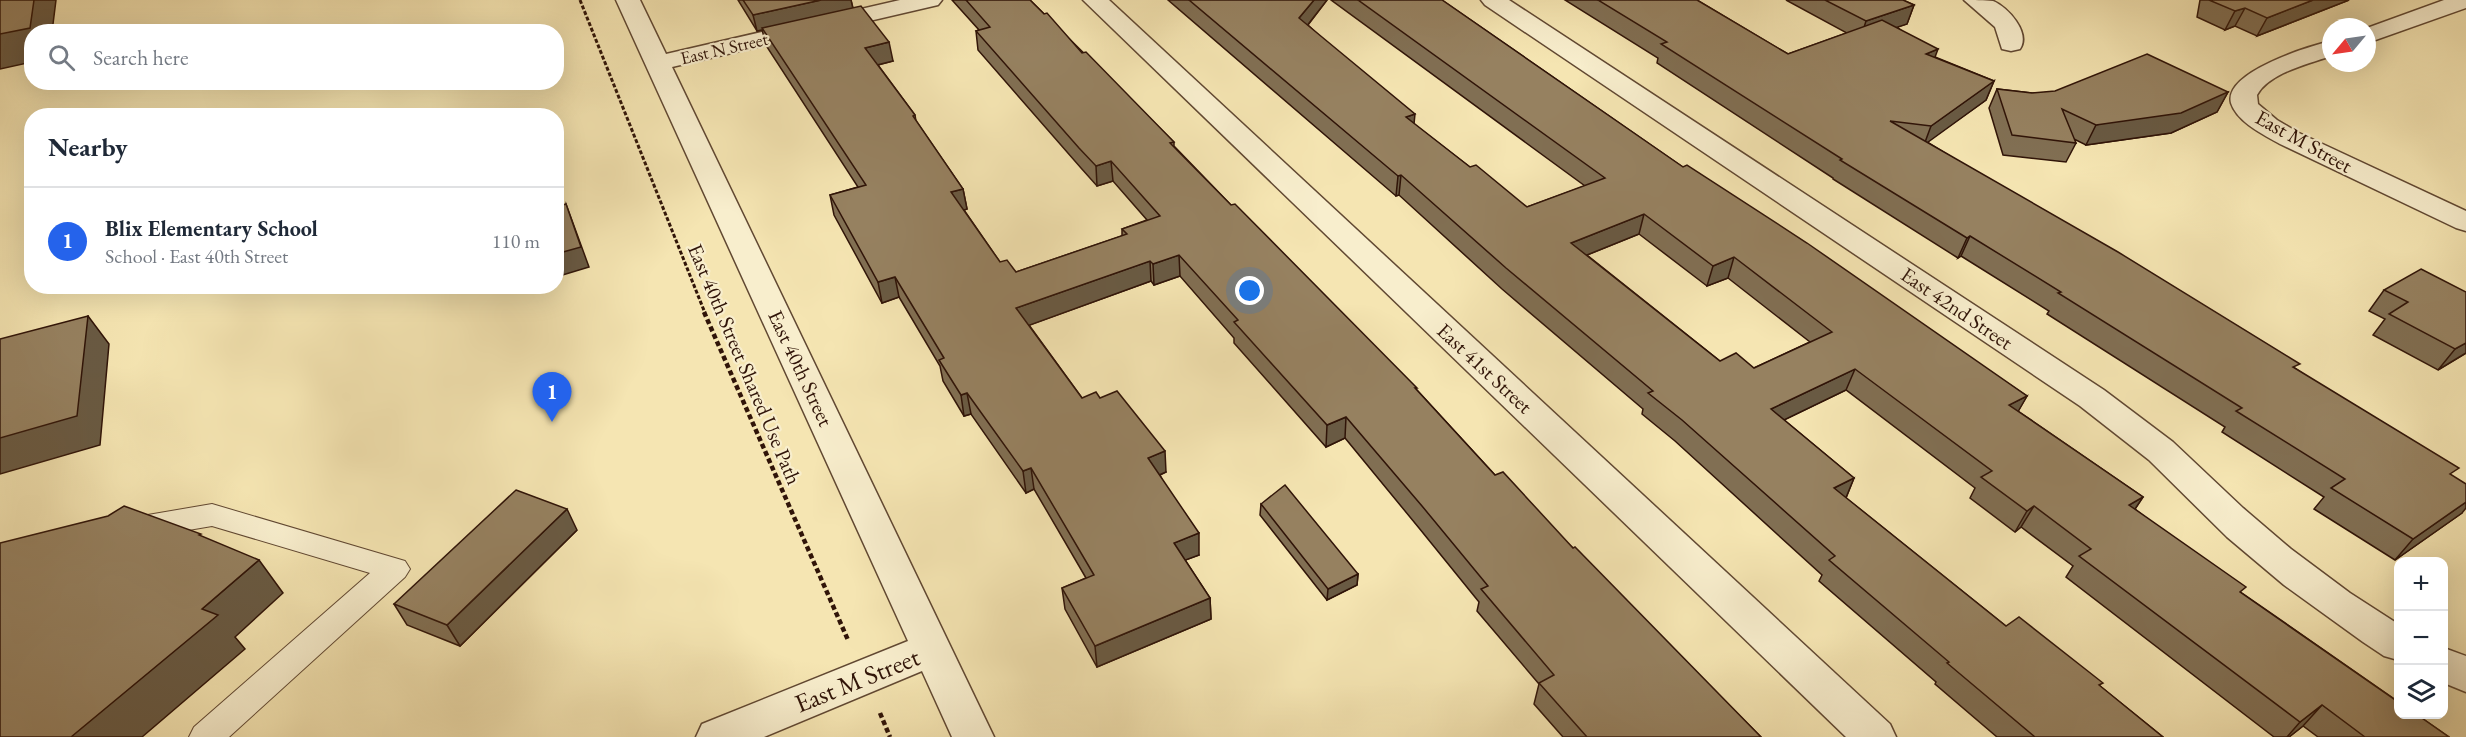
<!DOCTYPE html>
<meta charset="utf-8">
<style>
:root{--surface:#fff;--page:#f6f6f7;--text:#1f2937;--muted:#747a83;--line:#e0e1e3;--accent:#2563eb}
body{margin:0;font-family:"EB Garamond",serif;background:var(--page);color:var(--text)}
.controls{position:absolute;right:18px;bottom:18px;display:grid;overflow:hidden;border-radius:12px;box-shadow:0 6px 24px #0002}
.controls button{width:54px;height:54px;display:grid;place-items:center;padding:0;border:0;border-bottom:2px solid var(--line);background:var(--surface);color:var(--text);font:30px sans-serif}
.compass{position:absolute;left:2322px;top:18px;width:54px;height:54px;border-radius:50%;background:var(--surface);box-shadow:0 6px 24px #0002;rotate:241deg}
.you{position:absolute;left:1250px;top:291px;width:21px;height:21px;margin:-15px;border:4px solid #fff;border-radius:50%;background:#1a73e8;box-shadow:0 0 0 9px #1a73e833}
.badge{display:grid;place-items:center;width:39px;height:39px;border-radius:50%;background:var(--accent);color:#fff;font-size:20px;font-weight:700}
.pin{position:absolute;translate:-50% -50px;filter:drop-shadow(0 2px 3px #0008)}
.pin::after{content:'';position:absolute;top:32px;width:21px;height:18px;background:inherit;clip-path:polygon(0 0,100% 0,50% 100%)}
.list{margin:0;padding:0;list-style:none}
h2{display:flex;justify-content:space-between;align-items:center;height:78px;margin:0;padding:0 24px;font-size:26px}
h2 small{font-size:20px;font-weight:400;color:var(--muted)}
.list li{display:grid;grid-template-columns:39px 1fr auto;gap:18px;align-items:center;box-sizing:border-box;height:108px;padding:0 24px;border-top:2px solid var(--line)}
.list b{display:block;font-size:22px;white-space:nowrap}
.list p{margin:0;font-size:20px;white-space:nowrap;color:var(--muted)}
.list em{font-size:20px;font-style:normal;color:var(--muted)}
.icon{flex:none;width:33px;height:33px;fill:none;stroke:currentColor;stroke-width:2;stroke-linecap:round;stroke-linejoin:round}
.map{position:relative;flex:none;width:2466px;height:737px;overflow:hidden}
.search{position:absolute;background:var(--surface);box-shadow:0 6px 24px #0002;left:24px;top:24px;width:540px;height:66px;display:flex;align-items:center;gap:15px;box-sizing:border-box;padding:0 21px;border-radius:24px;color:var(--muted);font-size:22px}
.panel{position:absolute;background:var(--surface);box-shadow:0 6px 24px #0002;left:24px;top:108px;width:540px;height:186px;border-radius:24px}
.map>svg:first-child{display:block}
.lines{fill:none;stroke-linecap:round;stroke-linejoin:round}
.lane-casing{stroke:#614832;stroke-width:2}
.street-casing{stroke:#614832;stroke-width:3}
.path-far1{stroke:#301408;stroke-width:3;stroke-dasharray:4 2;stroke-linecap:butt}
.path{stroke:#301408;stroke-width:4.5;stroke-dasharray:5 3;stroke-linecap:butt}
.lane{fill:#f8eecd;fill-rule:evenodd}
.street{fill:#f8eecd;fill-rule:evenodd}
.wall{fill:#816f53;stroke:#301408;stroke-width:1.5;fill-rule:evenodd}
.shaded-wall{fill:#695a43;stroke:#301408;stroke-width:1.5}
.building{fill:#968160;stroke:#301408;stroke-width:1.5;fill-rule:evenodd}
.labels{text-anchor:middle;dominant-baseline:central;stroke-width:4.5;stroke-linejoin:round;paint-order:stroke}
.far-street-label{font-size:18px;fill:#301408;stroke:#f8eecd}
.street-label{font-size:21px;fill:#301408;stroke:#f8eecd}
.near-street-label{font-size:26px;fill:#301408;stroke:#f8eecd}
</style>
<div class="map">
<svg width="2466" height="737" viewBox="0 0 2466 737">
<rect width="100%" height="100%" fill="#f5e5b2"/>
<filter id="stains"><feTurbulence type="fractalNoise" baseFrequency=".00333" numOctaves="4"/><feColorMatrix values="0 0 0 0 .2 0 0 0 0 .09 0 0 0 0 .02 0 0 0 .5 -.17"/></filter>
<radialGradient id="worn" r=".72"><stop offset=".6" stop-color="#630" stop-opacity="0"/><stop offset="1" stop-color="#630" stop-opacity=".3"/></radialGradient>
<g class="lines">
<g class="lane-casing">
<path id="lane" d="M212 504 405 561 410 569 405 577 229 737H189L194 727 370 573 212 526 136 539 126 536 122 528 126 520 136 517Z"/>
</g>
<g class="street-casing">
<g id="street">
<path d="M616 0H640L666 54 900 0H942L938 5 672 67 994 737H952L922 671 764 737H696L702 724 908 641Z"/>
<path d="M1083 0H1109L1890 724 1896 737H1846Z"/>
<path d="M1481 0H1509L2104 390 2173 442 2243 508 2291 549 2350 593 2398 624V660L2384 656 2363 642 2284 585 2227 537 2149 460 2080 406 1485 5Z"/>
<path d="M1964 0C1973 0 1985 0 1993 1 2008 7 2031 33 2020 49L2011 51 2002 49 1995 27Z"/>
<path d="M2444 0H2466V8L2367 43V28Z"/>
<path d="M2331 41V56C2308 64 2269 73 2257 95L2258 104 2277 120 2299 133 2466 211V231L2456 228 2280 144C2264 135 2237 122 2231 103 2223 72 2310 46 2331 41Z"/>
<path d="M2444 648 2466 656V692L2444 683Z"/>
</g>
</g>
<path class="path-far1" d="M580 0 705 313"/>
<g class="path">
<path d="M704 312 848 640"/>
<path d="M880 713 890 737"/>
</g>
<use href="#lane" class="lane"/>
<use href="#street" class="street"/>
</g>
<g class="wall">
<path d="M738 0H851L853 8 893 61 878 65 915 115 916 121 963 189 967 209 964 210 1000 262 1016 272 1122 236V229L1147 220 1113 181 1097 186 1081 168 978 50 976 31 979 30 952 0H1030L1174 142V146L1231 205 1417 390 1495 475 1573 548 1761 737H1563L1534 704 1539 684 1477 611 1479 602 1419 528 1345 438 1326 447 1234 343V338L1180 276 1154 285 1151 281 1029 325 1082 398H1100L1166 472 1160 475 1199 555 1185 560 1210 598 1211 619 1097 667 1065 609 1062 588 1086 578 1034 489 1026 493 971 414 964 416 943 381 940 366 899 297 882 303 834 215 830 195 858 187 767 47 762 30 757 31Z"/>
<path d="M1168 0H1327L1308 25 1414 124 1470 167 1527 207 1585 186 1331 0H1442L1683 167 2027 396 2018 411 2143 497 2135 509 2242 593 2449 737H2318L2303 726 2289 737H2274L2066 577 2073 566 2021 527 2015 532 1970 498 1975 488 1846 390 1784 420 1854 478 1846 498 2006 626 2100 686 2163 737H1997L1935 684 1936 682 1819 581 1822 575 1675 441 1642 414 1643 409 1502 289 1399 195 1396 196ZM1639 234 1707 286 1728 278 1810 342 1754 368 1720 361 1587 255Z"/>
<path d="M1565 0H1697L1788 54 1847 33 1786 0H1903L1914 5 1907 24 1897 27 1935 57 1994 81 1986 100 1927 142 2296 369 2452 476 2462 513 2395 560 2314 509 2324 497 2222 432 2225 427 2047 314 2049 311 1961 256 1958 258 1833 179V178L1657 63 1658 58Z"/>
<path d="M2200 0H2349L2257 36 2235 26 2225 30 2197 17Z"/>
<path d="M1997 89 2032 93 2228 92 2217 112 2171 133 2086 145 2074 139 2076 143 2066 162 2003 155 1989 108Z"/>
<path d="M2384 290 2466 292V353L2438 370 2373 335 2385 319 2369 311Z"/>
<path d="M1261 504 1358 574 1357 585 1327 600 1260 515Z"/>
<path d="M577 530 460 646 407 625 394 604Z"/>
</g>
<g class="shaded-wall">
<path d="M34 0H56L52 32H32V62L0 69V34Z"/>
<path d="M821 0H851L853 9 757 31 753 15Z"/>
<path d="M1314 0H1327L1299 36V18Z"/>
<path d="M2313 0H2349L2257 36 2267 18Z"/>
<path d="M1914 5 1907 24 1860 40 1866 21Z"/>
<path d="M2245 8 2235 26 2225 30 2235 11Z"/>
<path d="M889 42 893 61 869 67 865 48Z"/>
<path d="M1938 49 1931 68 1926 54Z"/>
<path d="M1994 81 1986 100 1924 145 1931 126Z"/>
<path d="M2228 92 2217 112 2171 133 2086 145 2096 125Z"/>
<path d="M1415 114 1413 134 1406 117Z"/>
<path d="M1111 161 1113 181 1097 186 1096 166Z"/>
<path d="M1401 175 1399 195 1396 196 1398 176Z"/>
<path d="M963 189 967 209 955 213 951 192Z"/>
<path d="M566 204 589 267 556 277V254Z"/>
<path d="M1644 214 1639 234 1567 263 1571 243Z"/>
<path d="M1970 236 1961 256 1958 258 1967 238Z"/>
<path d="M1179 255 1180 276 1154 285 1153 264Z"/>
<path d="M1734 257 1728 278 1707 286 1713 266Z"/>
<path d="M1150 261 1151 281 1019 329 1016 308Z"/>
<path d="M895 277 899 297 882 303 878 282Z"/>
<path d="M88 316 109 344 100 445 0 474V438Z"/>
<path d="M2466 343V353L2438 370 2455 349Z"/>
<path d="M1855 369 1846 390 1763 430 1771 409Z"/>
<path d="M967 393 971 414 964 416 961 395Z"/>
<path d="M2027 396 2015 417 2009 405Z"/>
<path d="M1346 417 1345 438 1326 447 1327 425Z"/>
<path d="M1165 451 1166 472 1150 479 1148 458Z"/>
<path d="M1031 468 1034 489 1026 493 1023 471Z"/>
<path d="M1854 478 1845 500 1834 488Z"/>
<path d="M2143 497 2129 518V505Z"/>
<path d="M2466 502V508L2462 513 2395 560 2413 539Z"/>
<path d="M2034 506 2021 527 2015 532 2027 511Z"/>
<path d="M567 509 577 530 460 646 447 625Z"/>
<path d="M1199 533V555L1175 564 1174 543Z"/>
<path d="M259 560 283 593 235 637 245 649 142 737H71L202 609Z"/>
<path d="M1358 574 1357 585 1327 600 1328 589Z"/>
<path d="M1210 598 1211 619 1097 667 1095 646Z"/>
<path d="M2322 705 2303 726 2289 737H2287L2300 722Z"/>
</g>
<g class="building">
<path d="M0 0H34L30 28 0 34Z"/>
<path d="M743 0H821L753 15Z"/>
<path d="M966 0H1030L1044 14 1047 13 1082 53 1086 52 1174 142 1170 143 1231 205 1235 204 1417 388H1415L1495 475 1503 472 1573 548 1575 547 1761 737H1587L1539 683 1554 675 1481 589 1488 586 1422 506 1346 417 1327 425 1234 322 1238 320 1179 255 1153 264 1150 261 1016 308 1082 398 1096 392 1100 398 1117 391 1165 451 1148 458 1199 533 1174 543 1210 598 1095 646 1062 588 1094 575 1031 468 1023 471 967 393 961 395 939 360 944 358 895 277 878 282 830 195 866 185 762 28 861 6 889 42 865 48 915 115 913 116 963 189 951 192 1000 262 1007 260 1016 272 1127 234 1122 229 1160 216 1111 161 1096 166 1079 148 976 31 990 27Z"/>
<path d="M1189 0H1314L1299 18 1415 114 1406 117 1470 167 1476 165 1527 207 1605 178 1358 0H1442L1683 167 1687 165 1807 243 2027 396 2009 405 2143 497 2129 505 2246 587 2240 592 2398 702V714H2416L2449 737H2365L2322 705 2300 722 2079 556 2091 549 2034 506 2027 511 1981 477 1992 471 1855 369 1771 409 1854 478 1834 488 2006 626 2019 617 2103 683 2099 685 2163 737H2035L1947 663 1949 662 1829 560 1835 556 1682 420 1648 393 1653 391 1506 268 1401 175 1398 176ZM1644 214 1713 266 1734 257 1832 332 1754 368 1736 353 1720 361 1571 243Z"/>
<path d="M1598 0H1697L1788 54 1882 20 1938 49 1926 54 1994 81 1931 126 1890 121 2118 252 2300 364 2293 367 2459 468 2450 474 2466 484V502L2413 539 2331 488 2345 479 2236 411 2242 408 2058 293 2061 292 1970 236 1967 238 1840 160 1842 159 1661 44 1667 42Z"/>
<path d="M1825 0H1903L1914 5 1866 21Z"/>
<path d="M2209 0H2313L2267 18 2245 8 2235 11Z"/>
<path d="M2147 54 2228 92 2181 113 2096 125 2062 109 2076 143 2012 135 1997 89 2032 93 2055 91Z"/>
<path d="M566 204 581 247 556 254V207Z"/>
<path d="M2421 269 2466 292V343L2455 349 2389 314 2408 302 2384 290Z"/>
<path d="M88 316 77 416 0 438V339Z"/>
<path d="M1285 485 1358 574 1328 589 1261 504Z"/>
<path d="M516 490 567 509 447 625 394 604Z"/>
<path d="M124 506 201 534 199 535 259 560 202 609 218 615 71 737H0V543L108 516Z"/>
</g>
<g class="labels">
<g class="far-street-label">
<text transform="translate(724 48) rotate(-13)">East N Street</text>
</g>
<g class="street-label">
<text transform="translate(2304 141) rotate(29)">East M Street</text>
<text transform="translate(1957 308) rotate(34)">East 42nd Street</text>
<text transform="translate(745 364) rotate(67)">East 40th Street Shared Use Path</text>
<text transform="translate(801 368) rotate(65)">East 40th Street</text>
<text transform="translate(1485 368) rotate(43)">East 41st Street</text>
</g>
<g class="near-street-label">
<text transform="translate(857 680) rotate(-22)">East M Street</text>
</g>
</g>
<rect width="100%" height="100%" filter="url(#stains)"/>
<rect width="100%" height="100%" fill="url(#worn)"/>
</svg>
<div class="controls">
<button>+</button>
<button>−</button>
<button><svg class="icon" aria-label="layers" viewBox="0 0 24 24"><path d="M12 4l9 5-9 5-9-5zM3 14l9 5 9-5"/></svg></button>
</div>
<svg class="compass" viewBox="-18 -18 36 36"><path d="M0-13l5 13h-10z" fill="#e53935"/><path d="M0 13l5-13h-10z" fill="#747a83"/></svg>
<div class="you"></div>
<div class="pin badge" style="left:552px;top:422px">1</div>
<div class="search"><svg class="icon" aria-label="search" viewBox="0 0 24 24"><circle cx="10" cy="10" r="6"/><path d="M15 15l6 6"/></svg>Search here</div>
<section class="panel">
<h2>Nearby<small></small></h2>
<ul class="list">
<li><span class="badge">1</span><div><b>Blix Elementary School</b><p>School · East 40th Street</p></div><em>110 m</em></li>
</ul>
</section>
</div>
